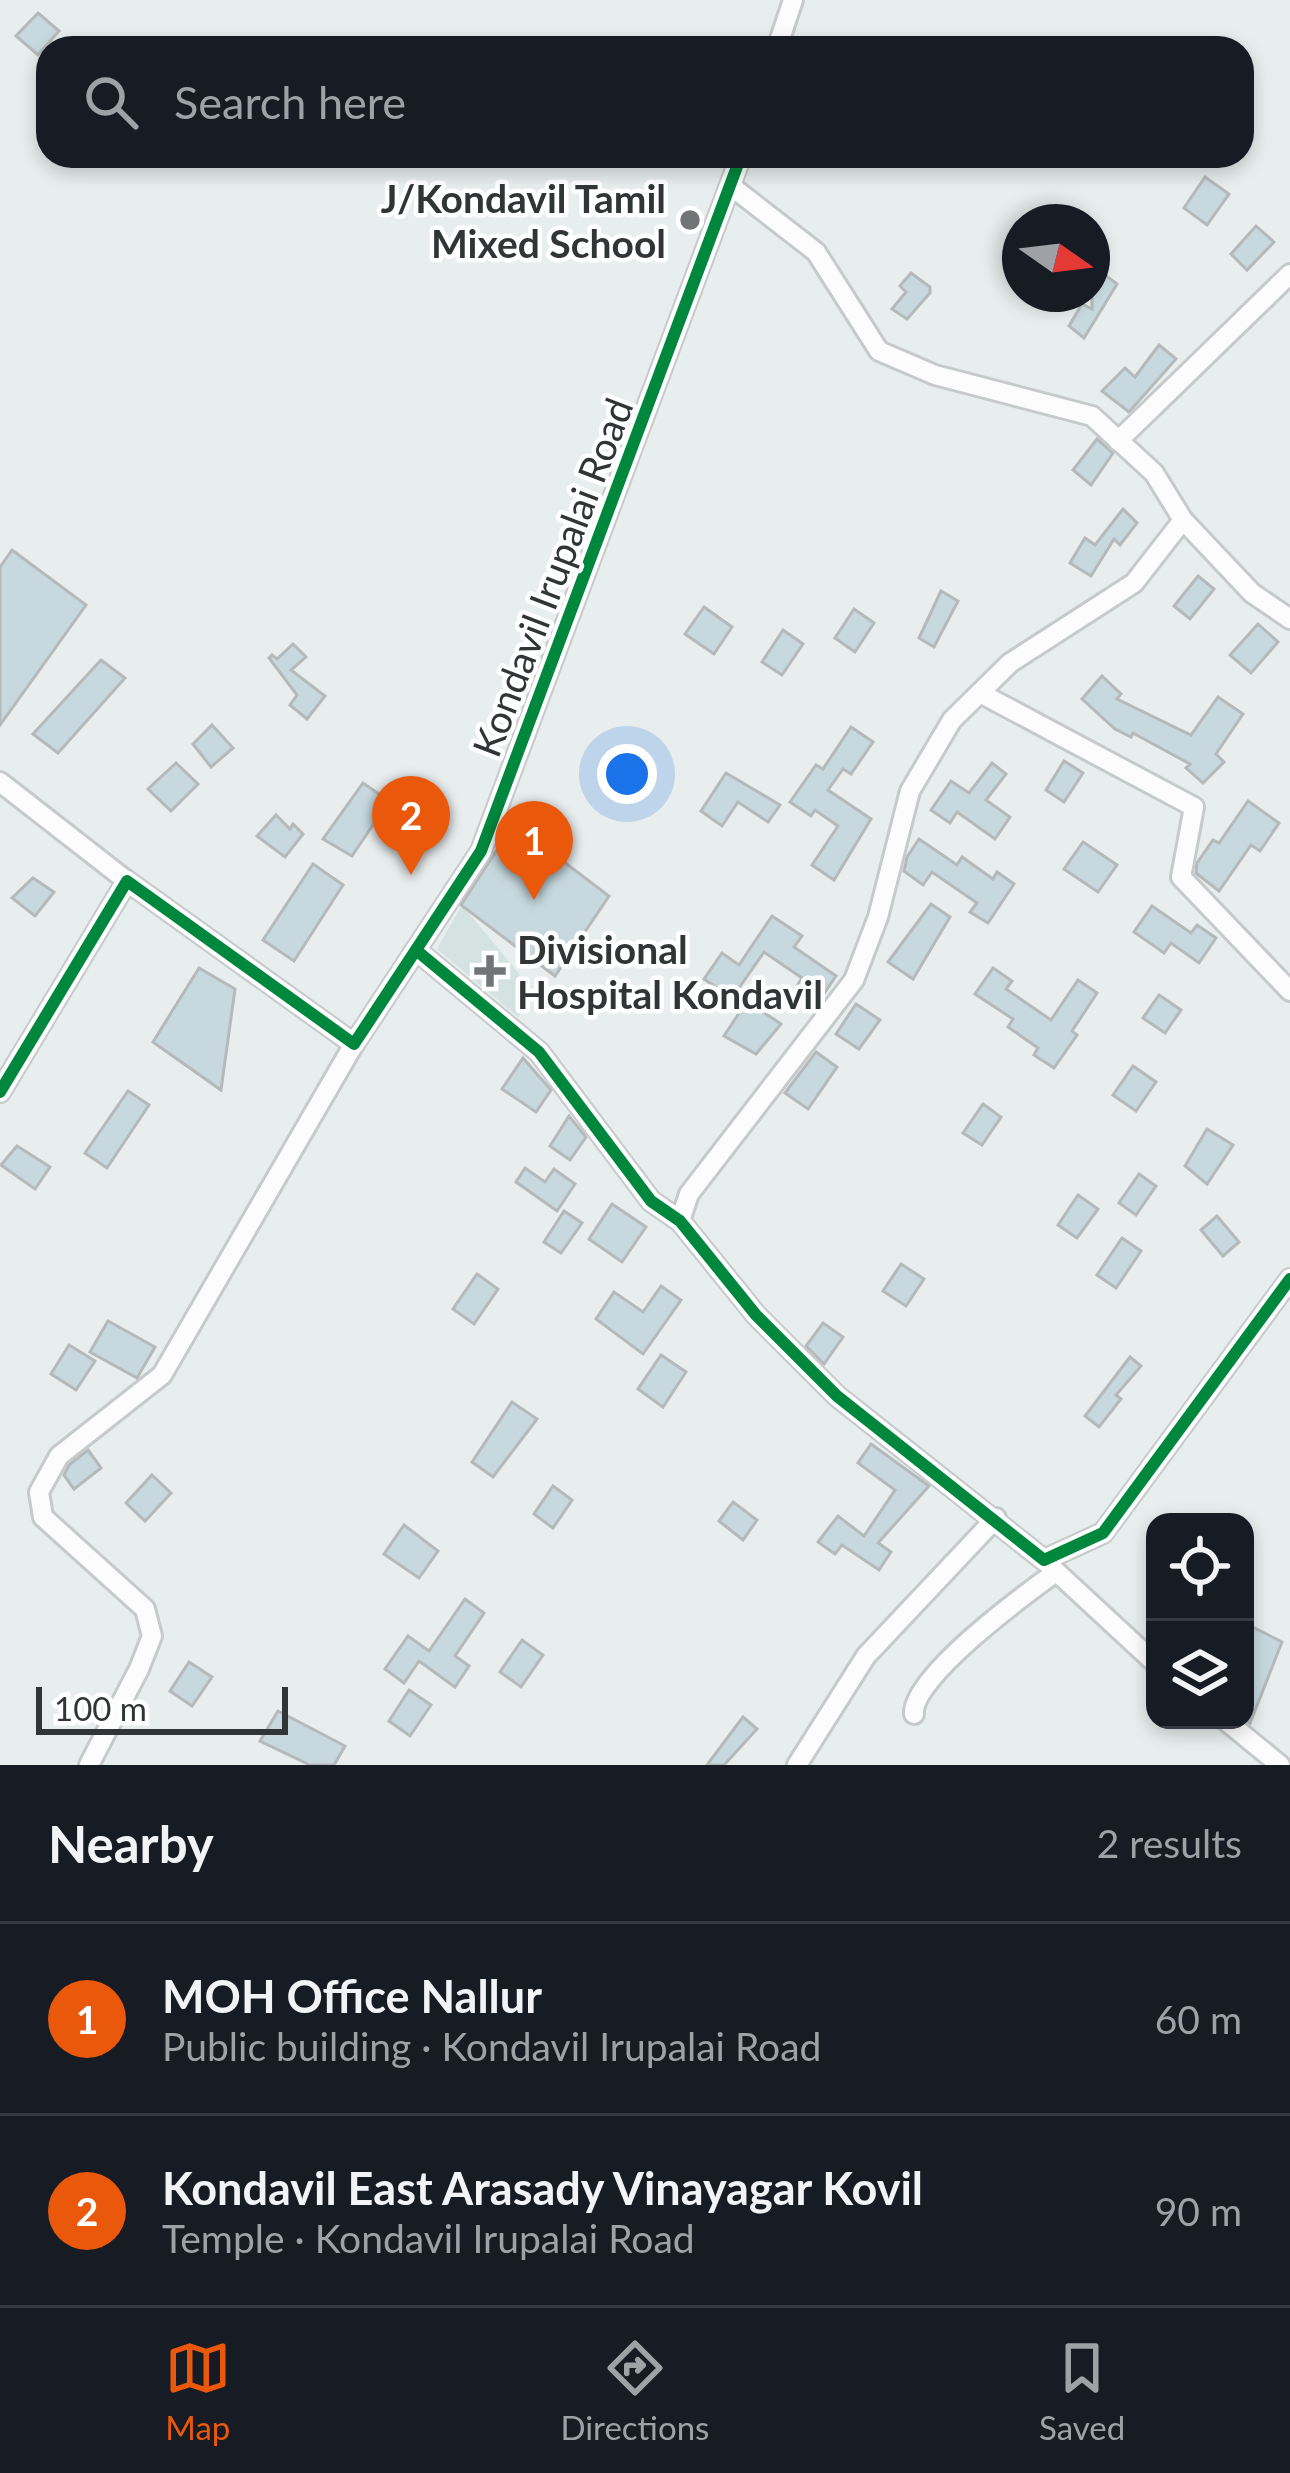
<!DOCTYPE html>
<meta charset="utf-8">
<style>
:root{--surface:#171b24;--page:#242831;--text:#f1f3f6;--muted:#9ea1a6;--line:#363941;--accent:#ea580c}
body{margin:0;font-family:Lato,sans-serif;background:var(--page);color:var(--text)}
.controls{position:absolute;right:36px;bottom:36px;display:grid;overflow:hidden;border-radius:24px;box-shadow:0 6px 18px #0003}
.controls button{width:108px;height:108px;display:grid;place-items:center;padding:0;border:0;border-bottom:3px solid var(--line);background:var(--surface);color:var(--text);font:60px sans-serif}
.compass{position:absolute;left:1002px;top:204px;width:108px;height:108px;border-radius:50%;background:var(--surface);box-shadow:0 6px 18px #0003;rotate:104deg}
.scale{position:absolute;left:36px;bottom:30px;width:252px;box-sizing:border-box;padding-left:12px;border:6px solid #313536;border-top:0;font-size:33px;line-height:42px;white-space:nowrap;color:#313536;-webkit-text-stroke:9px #fff;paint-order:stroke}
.you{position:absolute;left:627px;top:774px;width:42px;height:42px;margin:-30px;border:9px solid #fff;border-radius:50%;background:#1a73e8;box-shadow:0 0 0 18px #1a73e833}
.badge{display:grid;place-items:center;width:78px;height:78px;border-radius:50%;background:var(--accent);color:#fff;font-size:39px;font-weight:700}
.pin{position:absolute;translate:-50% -99px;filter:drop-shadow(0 3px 6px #0008)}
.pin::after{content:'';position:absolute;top:63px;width:42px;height:36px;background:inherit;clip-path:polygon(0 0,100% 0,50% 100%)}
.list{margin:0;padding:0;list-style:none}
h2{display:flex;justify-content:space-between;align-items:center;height:156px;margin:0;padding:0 48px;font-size:51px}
h2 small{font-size:39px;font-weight:400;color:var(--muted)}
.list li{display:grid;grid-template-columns:78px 1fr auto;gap:36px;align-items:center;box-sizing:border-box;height:192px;padding:0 48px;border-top:3px solid var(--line)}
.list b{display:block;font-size:45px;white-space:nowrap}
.list p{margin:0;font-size:39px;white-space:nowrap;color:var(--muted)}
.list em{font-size:39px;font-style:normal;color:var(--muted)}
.icon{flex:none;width:66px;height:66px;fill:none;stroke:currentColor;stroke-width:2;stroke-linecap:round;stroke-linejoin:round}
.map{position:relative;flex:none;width:1290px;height:1765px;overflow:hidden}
.search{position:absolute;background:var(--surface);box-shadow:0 6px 18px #0003;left:36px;right:36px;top:36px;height:132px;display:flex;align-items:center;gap:30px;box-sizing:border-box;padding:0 42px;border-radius:36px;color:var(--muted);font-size:45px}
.sheet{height:540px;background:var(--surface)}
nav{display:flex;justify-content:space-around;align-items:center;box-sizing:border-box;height:168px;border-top:3px solid var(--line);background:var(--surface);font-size:33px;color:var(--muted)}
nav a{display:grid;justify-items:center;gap:6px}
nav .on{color:var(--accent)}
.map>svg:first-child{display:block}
.built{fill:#d4e2e2}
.building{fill:#c7d9df;stroke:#b6b9ba;stroke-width:3}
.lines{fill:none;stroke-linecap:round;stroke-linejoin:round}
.minor-casing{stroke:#c6cacb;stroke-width:24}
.minor{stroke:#fcfcfc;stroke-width:18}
.cycleway-casing{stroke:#fff;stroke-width:20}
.cycleway{stroke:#00873e;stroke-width:12}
.poi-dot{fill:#717576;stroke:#fff;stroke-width:4.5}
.labels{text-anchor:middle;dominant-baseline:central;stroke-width:9;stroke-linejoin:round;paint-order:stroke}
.poi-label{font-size:39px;font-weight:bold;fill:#313536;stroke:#fff;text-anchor:end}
.street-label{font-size:39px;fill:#313536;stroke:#fff}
</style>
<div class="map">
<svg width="1290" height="1765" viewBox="0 0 1290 1765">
<rect width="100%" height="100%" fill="#e8eded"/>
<path class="built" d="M462 905 535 993 518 1017 437 949Z"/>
<g class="building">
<path d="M38 13 59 31 38 55 16 36Z"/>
<path d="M1205 177 1229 194 1207 225 1184 208Z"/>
<path d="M1256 226 1274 242 1247 270 1231 254Z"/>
<path d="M1092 265 1117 284 1084 338 1069 326 1082 304 1092 309Z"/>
<path d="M911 273 930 287V293L907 319 892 309 906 292 900 286Z"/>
<path d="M1159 345 1176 359 1129 412 1102 391 1125 368 1135 377Z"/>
<path d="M1097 439 1113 453 1091 485 1073 470Z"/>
<path d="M1123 509 1137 523 1120 545 1114 539 1091 576 1070 563 1085 538 1095 545Z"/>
<path d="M12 550 86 605 0 725V567Z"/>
<path d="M1198 576 1214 589 1190 619 1174 606Z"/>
<path d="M941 591 958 601 934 647 919 638Z"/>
<path d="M704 607 732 627 714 654 685 634Z"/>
<path d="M854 609 874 623 855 652 835 638Z"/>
<path d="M1258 624 1278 642 1251 673 1230 655Z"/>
<path d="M783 630 803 644 782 675 762 662Z"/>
<path d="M293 644 306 657 291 670 325 696 307 719 290 705 297 695 269 658 272 655 277 659Z"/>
<path d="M101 660 125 678 58 753 33 734Z"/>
<path d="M1102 676 1121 694 1117 699 1191 735 1218 697 1243 714 1216 754 1224 762 1203 783 1186 768 1190 764 1133 733 1131 737 1115 729 1082 699Z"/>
<path d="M212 725 233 748 211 767 193 744Z"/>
<path d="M851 727 873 742 851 774 843 769 828 790 871 819 834 880 812 865 838 826 815 810 811 816 790 802 816 765 823 769Z"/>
<path d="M1064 761 1083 773 1064 802 1046 790Z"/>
<path d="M176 763 198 784 171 811 148 789Z"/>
<path d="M992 763 1006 774 986 800 1010 817 995 839 957 812 950 823 931 810 951 781 969 793Z"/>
<path d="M726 773 780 805 768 822 738 802 722 826 701 811Z"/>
<path d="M363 783 389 801 352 856 323 839Z"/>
<path d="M1248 801 1279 823 1260 851 1251 845 1219 891 1196 873 1197 863 1213 840 1219 843Z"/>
<path d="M276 815 290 829 293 824 303 834 285 857 257 836Z"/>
<path d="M514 824 609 896 555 976 461 905Z"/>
<path d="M919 839 957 865 962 857 993 879 997 872 1014 884 988 923 970 912 977 903 932 872 923 885 904 871 907 857Z"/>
<path d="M1083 842 1117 865 1098 892 1064 869Z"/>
<path d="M313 864 343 885 294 961 263 940Z"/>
<path d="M33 878 54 892 35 916 12 898Z"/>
<path d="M931 904 950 917 913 979 888 962Z"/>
<path d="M1152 906 1191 933 1197 925 1216 938 1199 963 1171 943 1164 953 1134 932Z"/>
<path d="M772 916 802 936 794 947 836 976 817 1004 795 989 802 978 764 952 732 998 704 979 722 953 739 965Z"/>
<path d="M199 968 235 989 221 1090 153 1042Z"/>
<path d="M993 968 1012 981 1006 989 1051 1020 1078 980 1097 993 1072 1031 1077 1035 1054 1068 1034 1055 1038 1048 1008 1027 1013 1019 975 994Z"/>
<path d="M1159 995 1181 1010 1165 1033 1143 1018Z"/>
<path d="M747 1001 781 1024 756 1054 724 1036Z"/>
<path d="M856 1004 880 1020 859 1049 836 1034Z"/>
<path d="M816 1052 837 1067 808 1109 785 1093Z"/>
<path d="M523 1058 551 1090 536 1112 502 1089Z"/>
<path d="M1133 1066 1156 1082 1136 1111 1113 1095Z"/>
<path d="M128 1091 149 1105 107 1168 85 1153Z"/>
<path d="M983 1104 1001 1117 982 1145 963 1133Z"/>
<path d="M569 1116 586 1137 570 1160 550 1146Z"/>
<path d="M1207 1129 1233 1145 1207 1184 1185 1166Z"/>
<path d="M17 1146 50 1167 35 1189 1 1165Z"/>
<path d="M525 1168 545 1182 554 1169 575 1184 557 1211 516 1182Z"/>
<path d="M1139 1174 1156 1186 1136 1215 1119 1203Z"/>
<path d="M1078 1195 1098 1209 1077 1238 1058 1225Z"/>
<path d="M612 1204 646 1227 622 1262 589 1239Z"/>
<path d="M564 1211 582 1223 561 1253 544 1242Z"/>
<path d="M1217 1216 1239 1242 1223 1256 1201 1230Z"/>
<path d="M1122 1238 1141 1251 1116 1288 1097 1275Z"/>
<path d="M901 1264 924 1279 906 1306 883 1291Z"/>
<path d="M477 1274 498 1289 474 1324 453 1309Z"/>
<path d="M661 1286 681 1300 643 1354 596 1319 614 1292 643 1312Z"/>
<path d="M108 1321 155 1347 137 1378 90 1352Z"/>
<path d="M823 1323 843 1337 824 1364 806 1346Z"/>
<path d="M69 1345 95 1361 76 1390 51 1374Z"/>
<path d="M661 1355 686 1372 663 1407 638 1389Z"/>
<path d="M1130 1357 1141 1366 1116 1395 1121 1399 1099 1427 1085 1416Z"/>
<path d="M512 1402 537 1419 493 1477 472 1462Z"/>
<path d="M871 1444 929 1486 878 1543 891 1552 879 1570 842 1545 835 1554 818 1542 838 1516 864 1536 895 1490 858 1463Z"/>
<path d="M88 1450 101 1468 74 1489 64 1475 69 1465Z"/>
<path d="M152 1475 171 1493 145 1521 126 1503Z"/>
<path d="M553 1486 572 1500 553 1528 534 1514Z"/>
<path d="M733 1502 757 1520 743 1540 719 1521Z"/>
<path d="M404 1525 438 1551 419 1578 384 1554Z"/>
<path d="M465 1599 484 1613 455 1656 469 1666 455 1687 419 1661 404 1683 385 1669 408 1636 429 1651Z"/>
<path d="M1245 1623 1282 1642 1250 1723 1245 1719Z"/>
<path d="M522 1640 543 1655 521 1687 500 1672Z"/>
<path d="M189 1662 212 1677 192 1706 170 1691Z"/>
<path d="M409 1690 431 1705 410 1736 389 1721Z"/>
<path d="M278 1711 345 1746 334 1765H310L260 1741Z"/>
<path d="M743 1717 757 1729 724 1765H707Z"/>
</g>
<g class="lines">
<g class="minor-casing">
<g id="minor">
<path d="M777 48 793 0"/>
<path d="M731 186 816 252 879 351 935 375 1092 416 1154 473 1183 520 1252 593 1290 619"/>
<path d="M1118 441 1290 274"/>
<path d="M980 693 1194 807 1181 877 1290 991"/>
<path d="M0 782 127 881"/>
<path d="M416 950 539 1052 651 1201 680 1221 756 1315 837 1396 1044 1560 1103 1533 1290 1279"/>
<path d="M0 1092 127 881 354 1044 481 851 741 156"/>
<path d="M680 1221 689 1194 854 980 878 917 910 791 952 720 1010 663 1134 583 1183 520"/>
<path d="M1048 1564 1155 1663"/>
<path d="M914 1714C911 1678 1024 1595 1056 1572"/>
<path d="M1225 1720 1280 1765"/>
<path d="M89 1765 139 1669 152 1636 145 1609 43 1517 39 1492 59 1456 162 1375 354 1044"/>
<path d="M797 1765 866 1656 996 1518"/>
</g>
</g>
<use href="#minor" class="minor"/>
<g class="cycleway-casing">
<g id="cycleway">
<path d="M416 950 539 1052 651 1201 680 1221 756 1315 837 1396 1044 1560 1103 1533 1290 1279"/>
<path d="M0 1092 127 881 354 1044 481 851 741 156"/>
</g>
</g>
<use href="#cycleway" class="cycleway"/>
</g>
<g class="poi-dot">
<circle cx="690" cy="220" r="12"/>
<path d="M484 953h12v12h12v12h-12v12h-12v-12h-12v-12h12z"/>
</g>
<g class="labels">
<g class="poi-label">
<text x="666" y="198">J/Kondavil Tamil<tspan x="666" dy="45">Mixed School</tspan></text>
<text x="517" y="949" text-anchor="start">Divisional<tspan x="517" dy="45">Hospital Kondavil</tspan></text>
</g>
<g class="street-label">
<text transform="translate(552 577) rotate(-69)">Kondavil Irupalai Road</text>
</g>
</g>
</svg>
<div class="controls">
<button><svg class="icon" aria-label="locate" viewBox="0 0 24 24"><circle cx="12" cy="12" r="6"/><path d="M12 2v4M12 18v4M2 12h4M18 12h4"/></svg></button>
<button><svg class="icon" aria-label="layers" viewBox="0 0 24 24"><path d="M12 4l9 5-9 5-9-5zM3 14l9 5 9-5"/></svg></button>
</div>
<svg class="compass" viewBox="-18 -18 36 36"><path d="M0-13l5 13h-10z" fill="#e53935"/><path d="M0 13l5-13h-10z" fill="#9ea1a6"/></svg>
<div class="scale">100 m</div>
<div class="you"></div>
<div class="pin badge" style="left:534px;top:900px">1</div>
<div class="pin badge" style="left:411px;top:875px">2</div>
<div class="search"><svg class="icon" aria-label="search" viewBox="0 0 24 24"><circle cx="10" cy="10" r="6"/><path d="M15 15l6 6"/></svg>Search here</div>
</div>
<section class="sheet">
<h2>Nearby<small>2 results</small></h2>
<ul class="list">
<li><span class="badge">1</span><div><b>MOH Office Nallur</b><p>Public building · Kondavil Irupalai Road</p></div><em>60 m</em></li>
<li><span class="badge">2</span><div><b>Kondavil East Arasady Vinayagar Kovil</b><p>Temple · Kondavil Irupalai Road</p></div><em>90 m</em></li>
</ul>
</section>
<nav>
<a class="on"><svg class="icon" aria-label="map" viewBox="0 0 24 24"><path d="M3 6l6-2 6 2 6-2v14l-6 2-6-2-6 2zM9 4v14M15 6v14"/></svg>Map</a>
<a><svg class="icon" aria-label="directions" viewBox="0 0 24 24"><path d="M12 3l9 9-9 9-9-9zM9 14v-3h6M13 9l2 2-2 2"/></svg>Directions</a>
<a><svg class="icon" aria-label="saved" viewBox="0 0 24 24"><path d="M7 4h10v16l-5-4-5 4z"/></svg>Saved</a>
</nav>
